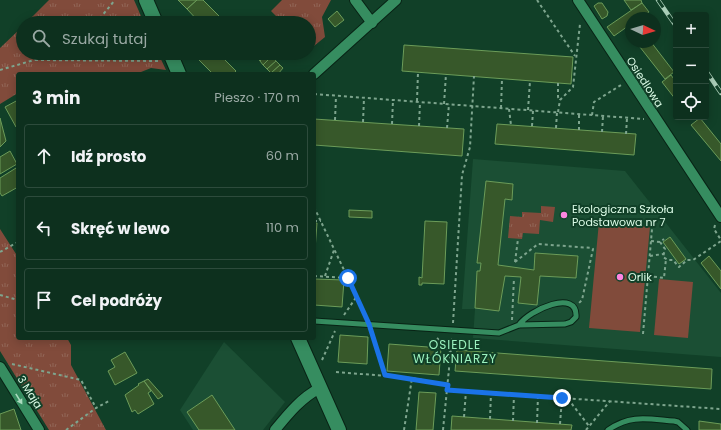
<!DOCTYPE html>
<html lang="pl">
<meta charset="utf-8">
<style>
:root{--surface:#0d301e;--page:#1b3c2b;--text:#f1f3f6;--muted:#9aa9a4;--line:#2d4b3c}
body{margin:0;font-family:Poppins,sans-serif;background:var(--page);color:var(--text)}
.controls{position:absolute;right:12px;top:12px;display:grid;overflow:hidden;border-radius:4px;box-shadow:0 2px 10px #0003}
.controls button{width:36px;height:36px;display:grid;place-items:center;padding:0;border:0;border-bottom:1px solid var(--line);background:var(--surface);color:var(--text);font:20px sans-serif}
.compass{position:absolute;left:625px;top:12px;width:36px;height:36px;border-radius:50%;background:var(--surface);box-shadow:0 2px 10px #0003;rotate:94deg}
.stop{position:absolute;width:12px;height:12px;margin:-9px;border:3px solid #1a73e8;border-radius:50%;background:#fff}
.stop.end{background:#1a73e8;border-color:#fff;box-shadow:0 1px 4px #0008}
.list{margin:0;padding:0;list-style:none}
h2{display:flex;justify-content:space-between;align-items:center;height:52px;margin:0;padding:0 16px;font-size:17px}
h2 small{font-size:13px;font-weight:400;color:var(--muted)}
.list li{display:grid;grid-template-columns:26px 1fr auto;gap:12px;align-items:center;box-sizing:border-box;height:64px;margin:0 8px 8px;padding:0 8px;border:1px solid var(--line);border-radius:4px}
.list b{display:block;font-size:15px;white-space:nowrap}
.list em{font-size:13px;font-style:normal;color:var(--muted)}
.icon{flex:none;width:22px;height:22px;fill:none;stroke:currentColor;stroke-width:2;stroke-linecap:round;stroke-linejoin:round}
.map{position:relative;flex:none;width:721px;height:430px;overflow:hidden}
.search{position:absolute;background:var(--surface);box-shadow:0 2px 10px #0003;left:16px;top:16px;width:300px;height:44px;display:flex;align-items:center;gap:10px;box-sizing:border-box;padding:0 14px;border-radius:22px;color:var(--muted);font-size:15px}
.panel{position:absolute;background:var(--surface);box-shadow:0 2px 10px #0003;left:16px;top:72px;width:300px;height:268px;border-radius:4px}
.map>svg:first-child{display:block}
.built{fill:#1b4f34}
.grass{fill:url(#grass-tufts)}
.pitch{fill:#814b3b}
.building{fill:#37582a;stroke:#6c9c59}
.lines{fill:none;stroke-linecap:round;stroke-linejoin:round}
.lane-casing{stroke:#082315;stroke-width:7}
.street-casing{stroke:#082315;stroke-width:12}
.secondary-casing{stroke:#082315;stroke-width:16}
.path{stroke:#7ea58e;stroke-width:2;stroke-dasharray:3 3;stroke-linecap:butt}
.lane{stroke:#368d60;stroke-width:5}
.street{stroke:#368d60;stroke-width:10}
.secondary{stroke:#368d60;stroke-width:14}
.rail-casing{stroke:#aaceb8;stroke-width:4.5}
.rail{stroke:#114028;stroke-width:3;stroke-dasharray:9;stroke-linecap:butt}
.oneway{fill:#abdbbf}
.route{stroke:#1a73e8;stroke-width:5}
.poi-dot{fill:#fe85e0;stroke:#114028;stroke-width:1.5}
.labels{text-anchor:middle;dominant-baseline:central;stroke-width:4;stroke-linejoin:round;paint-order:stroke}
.street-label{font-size:11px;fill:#ddfde8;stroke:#114028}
.poi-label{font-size:11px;fill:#ddfde8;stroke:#114028;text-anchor:start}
.neighbourhood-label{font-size:12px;letter-spacing:1px;fill:#9bf1be;stroke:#114028}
</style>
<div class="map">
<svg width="721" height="430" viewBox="0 0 721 430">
<defs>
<pattern id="grass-tufts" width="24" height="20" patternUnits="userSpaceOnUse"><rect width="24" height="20" fill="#814b3b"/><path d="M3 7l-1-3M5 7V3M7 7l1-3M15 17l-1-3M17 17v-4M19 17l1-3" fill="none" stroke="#926657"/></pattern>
</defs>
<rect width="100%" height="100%" fill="#114028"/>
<g class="built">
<path d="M473 159 625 171 721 293V357L473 338 475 309H462Z"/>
<path d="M224 342 285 402 263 430H193L180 410Z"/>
</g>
<g class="grass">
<path d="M49 0H134L144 23H26Z"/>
<path d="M282 0H331L322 17 325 37 309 50V23H283L271 11Z"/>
<path d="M23 26V53H158L166 70 151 68 136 74H18V93L0 104V48Z"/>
<path d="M541 206 555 207 553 222 540 220 539 234 523 233 522 239 508 238 510 216 522 217V212L541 213Z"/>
<path d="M0 229 18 257V338H67L71 345V365L106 430H49L0 351Z"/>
</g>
<g class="pitch">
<path d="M599 222 650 227 640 332 589 328Z"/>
<path d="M659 279 693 282 688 338 654 335Z"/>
</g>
<g class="building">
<path d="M178 0H197L187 9Z"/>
<path d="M197 0H203L223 20 220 23H200L187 9Z"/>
<path d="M624 0H641L642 3 631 10Z"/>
<path d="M598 3H602L608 12 607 16 602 19 594 6Z"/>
<path d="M642 3 649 12 640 18H631V24L614 36 607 27Z"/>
<path d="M337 11 344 20 335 27 328 19Z"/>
<path d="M636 42H651L674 72 665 79Z"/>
<path d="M404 45 573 57 571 84 402 71Z"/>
<path d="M207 53H218L236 71 233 74H213L199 60Z"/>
<path d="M260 53H268L260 61 256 57Z"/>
<path d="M268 53 272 56 263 65 260 61Z"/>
<path d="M272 56 276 61 267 69 263 65Z"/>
<path d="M276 61 280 65 271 73 267 69Z"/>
<path d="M280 65 283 68 278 74H272L271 73Z"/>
<path d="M671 75 676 82V100L662 82Z"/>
<path d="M18 100V126L16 127 5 107Z"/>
<path d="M0 118 6 141 0 147Z"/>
<path d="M700 118 721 144V161L691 125Z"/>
<path d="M314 119 464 129 462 156 314 145Z"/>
<path d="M497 124 636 134 634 155 495 144Z"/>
<path d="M10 151 17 164 0 174V157Z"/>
<path d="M16 168 18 172V187L2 196 0 193V178Z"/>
<path d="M486 181 513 184 512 200 505 199 498 265 534 270 535 253 578 256 576 278 540 276 537 305 518 303 521 277 505 276 499 311 475 308 477 271H480L481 263H477Z"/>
<path d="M349 210 372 211V218L349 217Z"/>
<path d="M425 221 447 222 444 284 422 283V285H419V277L422 278Z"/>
<path d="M314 223H317L315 250H314Z"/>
<path d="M670 237 686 259 679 264 663 242Z"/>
<path d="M709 256 721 271V289L701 263Z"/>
<path d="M315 279 344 280 342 307 314 305Z"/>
<path d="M340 335 368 337 367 364 338 362Z"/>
<path d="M389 344 441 348 439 375 387 371Z"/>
<path d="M457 350 712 369 711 389 455 371Z"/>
<path d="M125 352 137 373 115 385 108 371 115 367 111 360Z"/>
<path d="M148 379 163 396 158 399 144 381Z"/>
<path d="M144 381 151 391 148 393 154 404 138 414 135 410 132 412 125 395 139 385 138 384Z"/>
<path d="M419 392 436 393 433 430H416Z"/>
<path d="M212 395 235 430H199L187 412Z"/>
<path d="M14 409 21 430H0V414Z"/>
<path d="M452 416 572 425 571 430H451Z"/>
<path d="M699 421 721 424V430H699Z"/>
</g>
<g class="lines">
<g class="lane-casing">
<g id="lane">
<path d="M314 321 499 333 519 325 565 324 571 322 576 317C578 288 529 310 519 325"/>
<path d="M608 430C631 414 648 419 674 421L678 422 687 430"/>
</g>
</g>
<g class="street-casing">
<g id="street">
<path d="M355 0 372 23"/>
<path d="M578 0 721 217"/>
<path d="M314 74 396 0"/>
<path d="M0 367 39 430"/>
<path d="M275 430C289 413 301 398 320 388"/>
</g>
</g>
<g class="secondary-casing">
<g id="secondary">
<path d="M146 0 156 23"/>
<path d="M170 53 179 74"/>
<path d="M298 338 339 430"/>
</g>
</g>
<g class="path">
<path d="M537 0 575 56"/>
<path d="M96 23 115 0"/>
<path d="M35 60 160 61"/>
<path d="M0 70 58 53"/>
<path d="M558 83V97L560 100"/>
<path d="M314 94 644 119"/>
<path d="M417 101 418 72"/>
<path d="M444 104 446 74"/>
<path d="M501 108 502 79"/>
<path d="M509 109 511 125"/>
<path d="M528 110 530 81"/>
<path d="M558 112 560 100 573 87 580 24"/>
<path d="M592 115 594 102 621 85"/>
<path d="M335 120 336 96"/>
<path d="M363 122 364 98"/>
<path d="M392 124 393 100"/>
<path d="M419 126 420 102"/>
<path d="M532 126 533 111"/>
<path d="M447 128 449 104"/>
<path d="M556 128 557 112"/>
<path d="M579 130V114"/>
<path d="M602 132 603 116"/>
<path d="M626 134 627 118"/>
<path d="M314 207 366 316"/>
<path d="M314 221H321"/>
<path d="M715 225 714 229 721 240"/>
<path d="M651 241 660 242 664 239"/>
<path d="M660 242 665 249 663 257 668 260H673L679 267 687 260H693L721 241"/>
<path d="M0 252 18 242"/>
<path d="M650 256 663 254"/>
<path d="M515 262 538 244 592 248 593 249 582 300 579 303"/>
<path d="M515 262 518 239"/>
<path d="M314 276 348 278"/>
<path d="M325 276 334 250"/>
<path d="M648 276 664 278 666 259"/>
<path d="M0 295 18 300"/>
<path d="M344 315 357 296"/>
<path d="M512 320 514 278"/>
<path d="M453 323 462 175 470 147 474 76"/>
<path d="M372 333 385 375"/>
<path d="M643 334 652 229"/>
<path d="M437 338 451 354"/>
<path d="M452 350 465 339"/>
<path d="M322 360 335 331"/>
<path d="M12 364 81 380 96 408"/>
<path d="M336 372 412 378 448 385"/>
<path d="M447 390 721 409"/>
<path d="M568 399 589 426"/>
<path d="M464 417 466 391"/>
<path d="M490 419 491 393"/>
<path d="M513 421 514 395"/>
<path d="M537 423 538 396"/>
<path d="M560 424 562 398"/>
<path d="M66 430 96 408 109 401"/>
<path d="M404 430 412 378"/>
<path d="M443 430 452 338"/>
<path d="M586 430 610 401"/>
</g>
<use href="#lane" class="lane"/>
<use href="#street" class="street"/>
<use href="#secondary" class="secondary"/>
<g class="rail-casing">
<g id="rail">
<path d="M658 0 676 26"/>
<path d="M706 71 721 93"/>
</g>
</g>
<use href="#rail" class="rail"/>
</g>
<defs><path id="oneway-solid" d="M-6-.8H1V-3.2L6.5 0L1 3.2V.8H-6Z"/></defs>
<use class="oneway" href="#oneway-solid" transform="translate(19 399) rotate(58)"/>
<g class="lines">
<path class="route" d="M348 278 369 324 385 375 448 385 447 390 562 398"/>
</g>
<g class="poi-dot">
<circle cx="564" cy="215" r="4"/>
<circle cx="620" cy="277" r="4"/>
</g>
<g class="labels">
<g class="street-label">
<text transform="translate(645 82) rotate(57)">Osiedlowa</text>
<text transform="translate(30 392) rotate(58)">3 Maja</text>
</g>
<g class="poi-label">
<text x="572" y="209">Ekologiczna Szkoła<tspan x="572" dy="13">Podstawowa nr 7</tspan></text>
<text x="628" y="277">Orlik</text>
</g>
<g class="neighbourhood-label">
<text x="455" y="344">OSIEDLE<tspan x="455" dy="14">WŁÓKNIARZY</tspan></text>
</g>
</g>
</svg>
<div class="controls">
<button>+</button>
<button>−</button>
<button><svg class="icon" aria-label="locate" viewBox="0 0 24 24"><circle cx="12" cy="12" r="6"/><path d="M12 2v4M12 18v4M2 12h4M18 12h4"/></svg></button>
</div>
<svg class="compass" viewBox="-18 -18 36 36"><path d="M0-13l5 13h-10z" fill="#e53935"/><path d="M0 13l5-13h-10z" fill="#9aa9a4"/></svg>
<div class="stop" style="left:348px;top:278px"></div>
<div class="stop end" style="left:562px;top:398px"></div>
<div class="search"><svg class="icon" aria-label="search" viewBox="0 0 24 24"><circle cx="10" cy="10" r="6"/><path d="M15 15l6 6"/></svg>Szukaj tutaj</div>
<section class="panel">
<h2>3 min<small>Pieszo · 170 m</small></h2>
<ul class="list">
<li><svg class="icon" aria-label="ahead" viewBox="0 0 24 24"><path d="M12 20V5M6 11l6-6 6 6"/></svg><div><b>Idź prosto</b></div><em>60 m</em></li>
<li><svg class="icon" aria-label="left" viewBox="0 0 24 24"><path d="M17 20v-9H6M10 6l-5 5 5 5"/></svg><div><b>Skręć w lewo</b></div><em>110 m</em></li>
<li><svg class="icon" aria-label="arrive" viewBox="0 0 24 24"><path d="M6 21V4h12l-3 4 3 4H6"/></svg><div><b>Cel podróży</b></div></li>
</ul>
</section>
</div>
